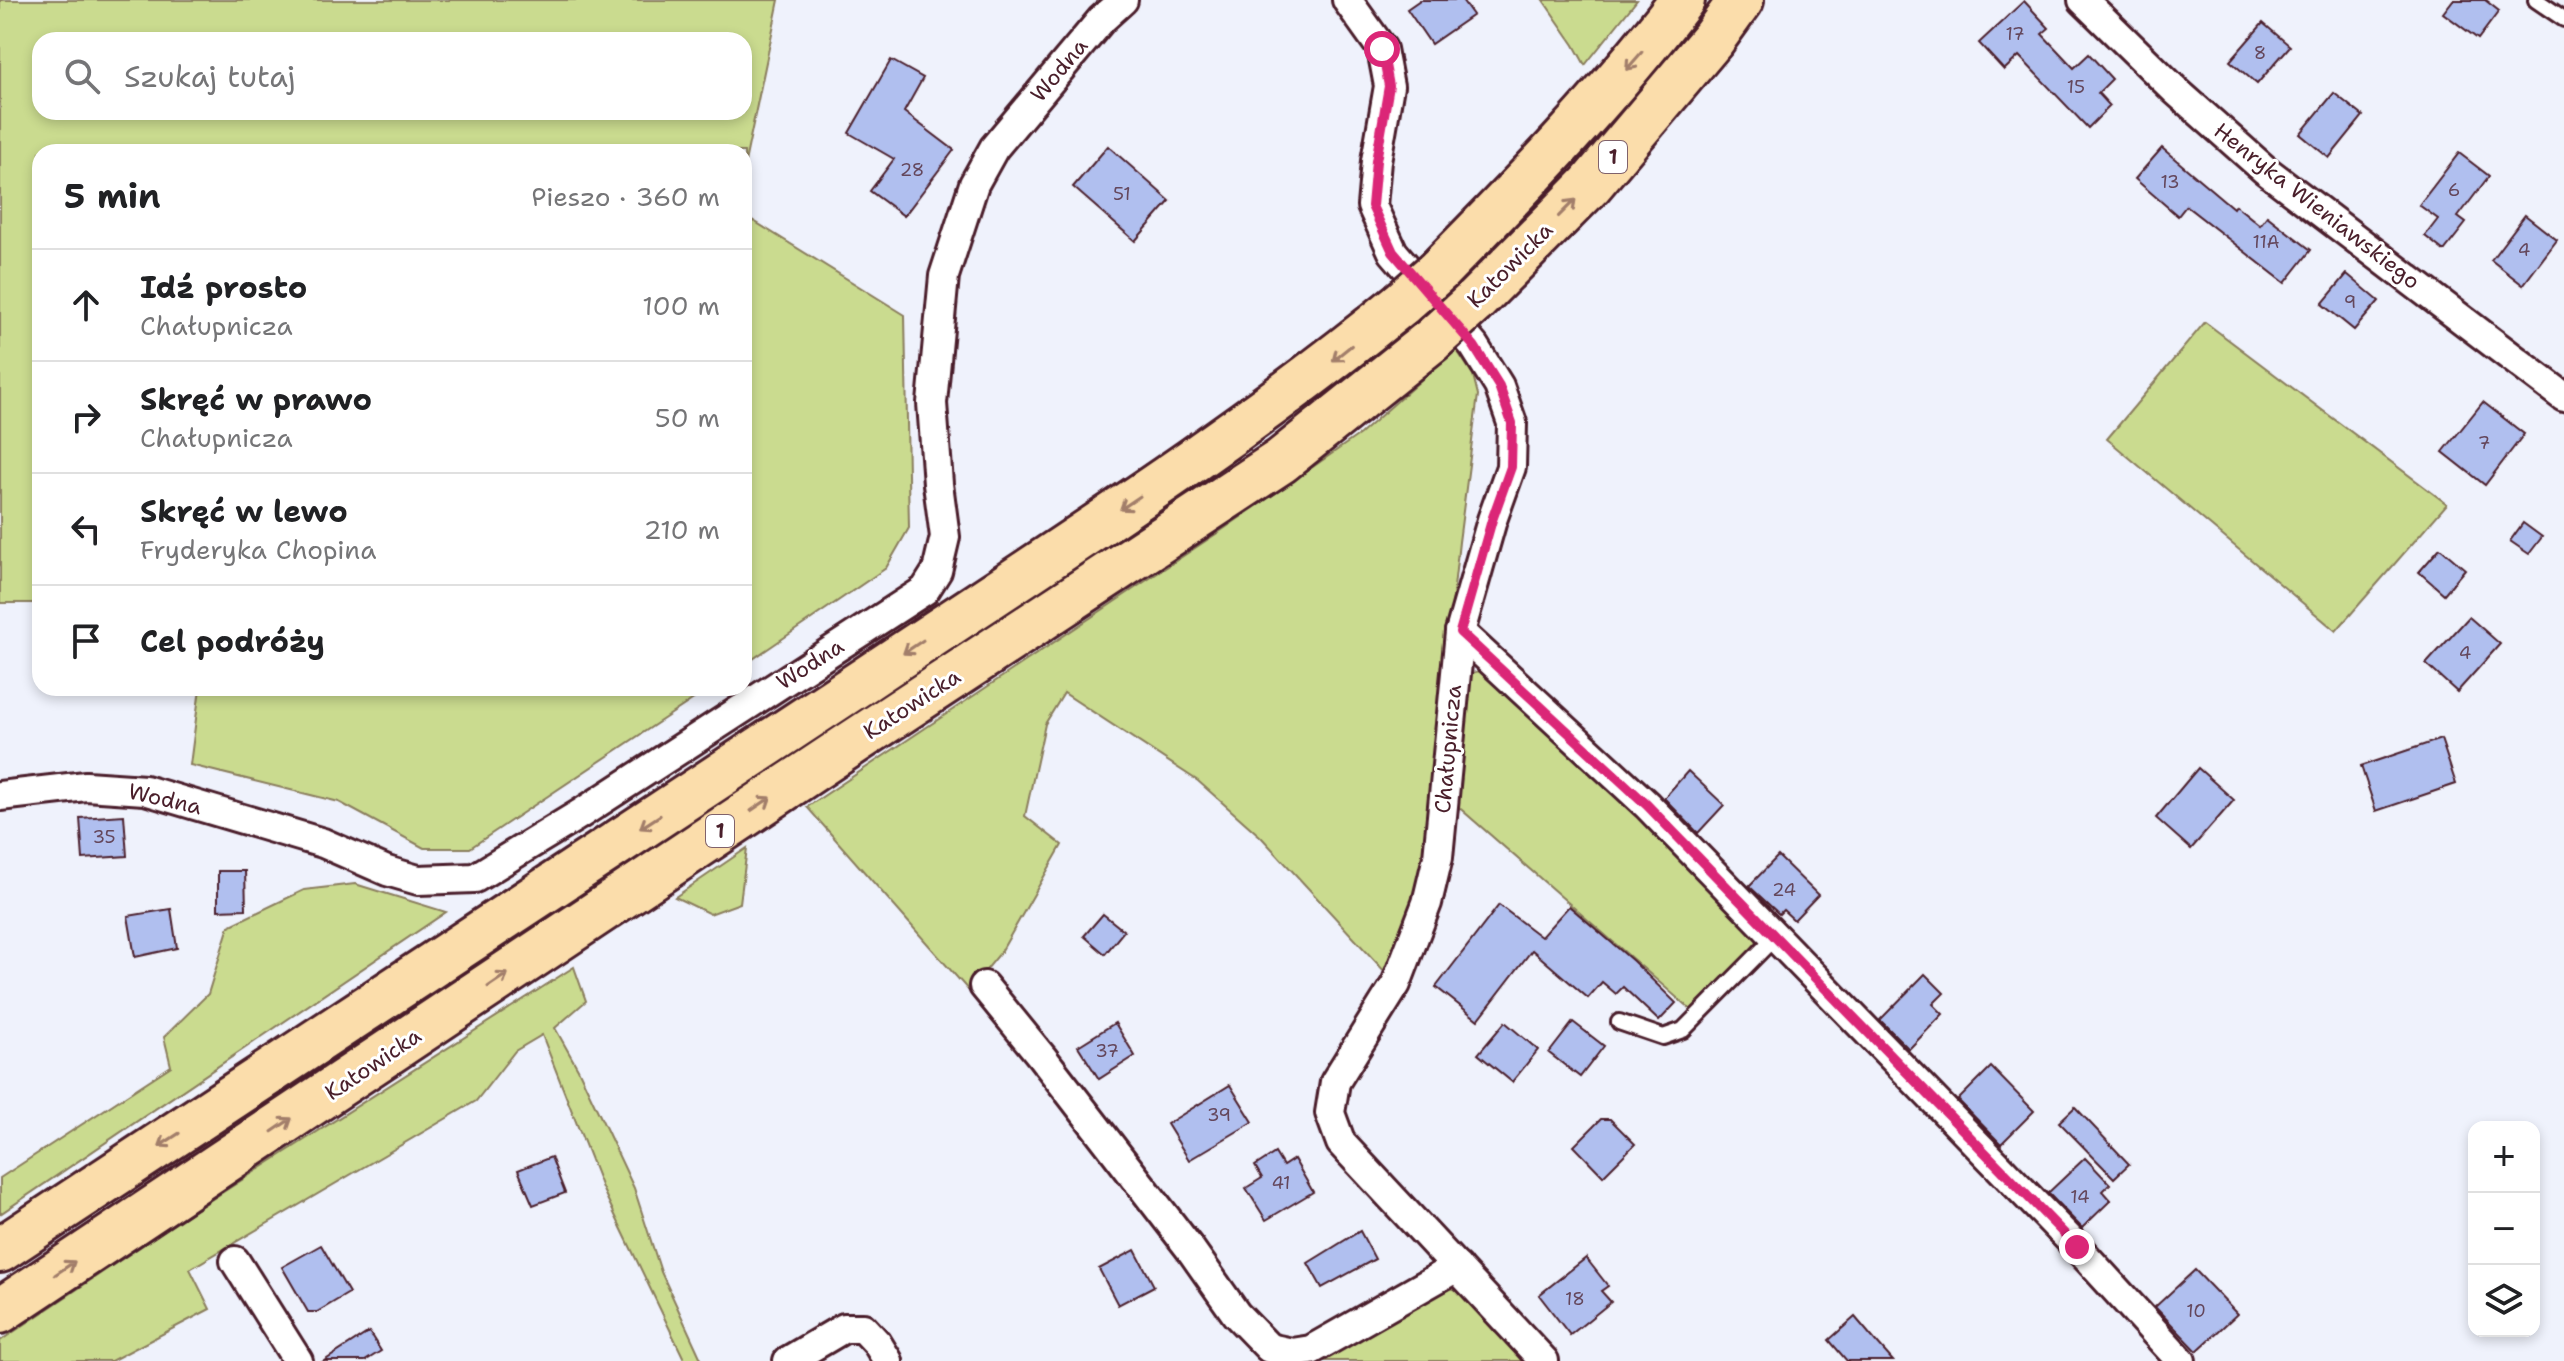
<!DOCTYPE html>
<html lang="pl">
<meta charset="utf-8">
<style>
:root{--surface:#fff;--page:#f2f2f2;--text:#202124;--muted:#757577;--line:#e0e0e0}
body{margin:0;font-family:"Shantell Sans",sans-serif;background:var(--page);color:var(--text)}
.controls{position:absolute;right:24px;bottom:24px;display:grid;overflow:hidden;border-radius:16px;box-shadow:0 4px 12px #0003}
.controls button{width:72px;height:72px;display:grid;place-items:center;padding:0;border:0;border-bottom:2px solid var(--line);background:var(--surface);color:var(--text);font:40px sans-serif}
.stop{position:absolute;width:24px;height:24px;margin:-18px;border:6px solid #db2777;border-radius:50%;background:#fff}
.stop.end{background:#db2777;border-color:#fff;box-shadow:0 2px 8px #0008}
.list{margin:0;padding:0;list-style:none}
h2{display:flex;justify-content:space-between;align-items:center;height:104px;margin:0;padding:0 32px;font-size:34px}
h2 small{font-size:26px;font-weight:400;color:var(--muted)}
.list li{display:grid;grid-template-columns:52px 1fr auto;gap:24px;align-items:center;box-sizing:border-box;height:112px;padding:0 32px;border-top:2px solid var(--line)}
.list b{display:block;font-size:30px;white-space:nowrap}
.list p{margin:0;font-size:26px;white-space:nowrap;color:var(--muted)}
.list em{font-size:26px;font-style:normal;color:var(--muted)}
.icon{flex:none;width:44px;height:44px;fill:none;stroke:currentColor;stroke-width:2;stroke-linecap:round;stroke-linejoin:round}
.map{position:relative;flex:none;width:2564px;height:1361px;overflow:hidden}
.search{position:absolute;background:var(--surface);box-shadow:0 4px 12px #0003;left:32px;top:32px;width:720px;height:88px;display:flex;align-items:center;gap:20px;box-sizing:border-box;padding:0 28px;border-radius:24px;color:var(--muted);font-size:30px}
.panel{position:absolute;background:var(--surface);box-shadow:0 4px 12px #0003;left:32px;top:144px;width:720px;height:552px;border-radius:24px}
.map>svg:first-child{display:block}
.green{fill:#cadb8f;stroke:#8a7d5d;stroke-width:2;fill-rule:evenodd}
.building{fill:#b0bfef;stroke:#4a1f2b;stroke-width:2}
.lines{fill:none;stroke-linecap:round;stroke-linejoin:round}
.service-casing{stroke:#4a1f2b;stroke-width:20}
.minor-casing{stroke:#4a1f2b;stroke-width:34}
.primary-casing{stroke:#4a1f2b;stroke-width:50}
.service{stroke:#fff;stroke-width:14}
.minor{stroke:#fff;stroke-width:28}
.primary{stroke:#fbddab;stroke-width:44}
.primary-bridge-casing{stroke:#4a1f2b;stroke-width:50;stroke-linecap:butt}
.primary-bridge{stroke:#fbddab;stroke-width:44}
.oneway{stroke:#a27e6b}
.route{stroke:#db2777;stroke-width:10}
.labels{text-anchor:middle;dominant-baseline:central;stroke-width:6;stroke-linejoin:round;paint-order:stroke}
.number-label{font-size:18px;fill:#64475c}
.shield{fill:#fff;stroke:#80626b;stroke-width:2}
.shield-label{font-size:20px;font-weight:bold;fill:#4a1f2b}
.street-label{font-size:22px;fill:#4a1f2b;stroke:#fff}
</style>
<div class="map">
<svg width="2564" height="1361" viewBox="0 0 2564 1361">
<rect width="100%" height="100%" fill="#eff2fc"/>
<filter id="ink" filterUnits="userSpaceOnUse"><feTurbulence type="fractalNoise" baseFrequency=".0125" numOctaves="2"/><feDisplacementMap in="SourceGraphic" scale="16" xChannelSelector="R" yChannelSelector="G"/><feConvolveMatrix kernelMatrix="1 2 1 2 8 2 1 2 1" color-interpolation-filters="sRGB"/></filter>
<g filter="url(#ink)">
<g class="green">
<path d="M0 0H779L744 167V152H40V603H0ZM40 40H744V112H40Z"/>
<path d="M1543 0H1637L1585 65 1574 45Z"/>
<path d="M744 215 905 315 909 528 886 568 744 665Z"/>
<path d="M2205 322 2447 504 2336 631 2107 439Z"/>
<path d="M1456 349 1473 375 1478 395 1459 542 1420 895 1386 973 1261 837 1198 781 1064 693 1045 724 1025 816 1062 845 1001 952 969 991 807 807 1225 528 1360 434Z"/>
<path d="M1486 669 1666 837 1759 938 1750 951 1691 1010 1455 804 1465 675Z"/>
<path d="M200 688H710L470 848H424L339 802 190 765Z"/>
<path d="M747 848 740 903 710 914 675 897Z"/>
<path d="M355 884 446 912 0 1214V1178L171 1066 164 1037 208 994 229 926 304 890Z"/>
<path d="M574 967 586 1001 555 1028 578 1069 634 1188 661 1272 702 1361H685L602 1188 542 1035 515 1051 476 1101 190 1269 210 1309 111 1361H0V1341L192 1212Z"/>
<path d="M1451 1288 1473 1296 1532 1361H1315L1418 1301Z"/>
</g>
<g class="building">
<path d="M1420 0H1462L1473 15 1431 44 1407 9Z"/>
<path d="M2453 0H2485L2499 11 2478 39 2443 13Z"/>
<path d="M2024 1 2049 28 2042 34 2074 68 2089 54 2112 79 2098 93 2110 106 2088 128 2019 56 2004 70 1979 43Z"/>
<path d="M2263 23 2290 46 2257 84 2230 61Z"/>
<path d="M891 60 923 78 904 112 954 150 904 216 870 191 894 159 849 133Z"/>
<path d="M2334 93 2363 116 2329 158 2300 134Z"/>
<path d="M1108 146 1170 201 1135 241 1073 187Z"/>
<path d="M2162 148 2233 208 2235 205 2260 225 2267 216 2311 250 2285 283 2186 206 2178 216 2135 179Z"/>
<path d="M2459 153 2489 176 2458 217 2466 223 2444 251 2425 236 2438 219 2419 205Z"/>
<path d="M2525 215 2557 240 2523 285 2491 260Z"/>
<path d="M2347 274 2379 301 2354 330 2322 304Z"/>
<path d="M2483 402 2524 434 2485 485 2443 452Z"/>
<path d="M2523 523 2542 537 2529 554 2510 541Z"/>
<path d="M2440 548 2465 569 2444 594 2419 572Z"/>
<path d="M2469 617 2500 644 2457 692 2426 664Z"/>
<path d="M2441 739 2456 784 2376 811 2361 766Z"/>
<path d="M2198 768 2234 800 2191 849 2156 818Z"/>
<path d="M1688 771 1724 805 1698 833 1664 798Z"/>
<path d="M124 815 127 856 83 859 80 818Z"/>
<path d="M1778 856 1818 895 1794 920 1783 910 1779 914 1749 886Z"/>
<path d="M218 871H245L246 909 218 910Z"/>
<path d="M1499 905 1541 937 1569 906 1633 961 1676 1003 1659 1021 1623 987 1616 994 1602 982 1588 998 1532 950 1478 1020 1436 987Z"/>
<path d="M171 909 177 948 135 957 128 916Z"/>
<path d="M1103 914 1124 931 1105 954 1084 936Z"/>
<path d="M1925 974 1944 993 1933 1004 1943 1014 1909 1049 1880 1020Z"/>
<path d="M1505 1022 1538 1050 1512 1082 1478 1054Z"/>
<path d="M1573 1022 1604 1046 1580 1077 1549 1053Z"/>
<path d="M1115 1023 1135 1056 1099 1079 1078 1046Z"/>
<path d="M1991 1067 2034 1111 2001 1144 1958 1100Z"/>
<path d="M1230 1085 1253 1122 1189 1160 1167 1124Z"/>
<path d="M2075 1107 2129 1164 2114 1178 2059 1122Z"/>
<path d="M1601 1119H1610L1635 1144 1603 1176 1574 1146Z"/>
<path d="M1275 1153 1283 1166 1294 1159 1313 1192 1266 1220 1246 1188 1262 1178 1255 1166Z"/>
<path d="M551 1157 565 1193 533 1205 518 1170Z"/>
<path d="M2085 1158 2110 1184 2103 1191 2111 1200 2082 1228 2048 1193Z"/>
<path d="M1360 1231 1375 1259 1322 1288 1308 1263Z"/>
<path d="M321 1245 349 1293 317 1312H308L282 1267Z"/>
<path d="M1135 1250 1154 1286 1118 1305 1099 1269Z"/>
<path d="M1586 1258 1608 1286 1601 1291 1611 1302 1570 1335 1539 1295Z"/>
<path d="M2195 1270 2237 1314 2197 1351 2155 1307Z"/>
<path d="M1855 1317 1877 1343 1893 1361H1847L1829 1340Z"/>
<path d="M369 1332 381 1351 365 1361H324Z"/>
</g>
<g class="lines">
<g class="service-casing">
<g id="service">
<path d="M2536 0 2564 19"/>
<path d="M1619 1022 1663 1037 1683 1030 1775 937"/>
</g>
</g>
<g class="minor-casing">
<g id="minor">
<path d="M1347 0 1382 49 1389 86 1376 161 1372 206 1393 252 1474 346 1499 386 1512 423 1511 467 1492 520 1460 632 1438 857 1427 903 1396 984 1335 1082 1330 1113 1341 1143 1544 1361"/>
<path d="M2083 0 2175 90 2264 169 2564 397"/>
<path d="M1460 632 1647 805 2077 1247 2181 1361"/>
<path d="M0 796 86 786 145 790 323 843 387 871 418 880 475 878 580 814 925 590 937 571 945 537 938 484 932 403 944 276 974 184 994 148 1102 19 1123 0"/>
<path d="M984 986 1042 1057 1191 1250 1236 1314 1269 1348 1292 1353 1311 1350 1457 1267"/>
<path d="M235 1261 298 1361"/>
<path d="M788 1361 844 1328H863L877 1343 888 1361"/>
</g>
</g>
<g class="primary-casing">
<g id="primary">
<path d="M1438 271C1524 184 1608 97 1682 0"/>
<path d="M1473 303 1590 185 1713 39 1741 0"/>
<path d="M0 1250C289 1061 578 871 866 679 1047 558 1233 442 1402 303"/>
<path d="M0 1311 854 742 1281 461 1432 340"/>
</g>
</g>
<use href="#service" class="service"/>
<use href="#minor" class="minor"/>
<use href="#primary" class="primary"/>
<g class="primary-bridge-casing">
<g id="primary-bridge">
<path d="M1402 303 1438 271"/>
<path d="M1432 340 1473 303"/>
</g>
</g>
<use href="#primary-bridge" class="primary-bridge"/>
</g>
<defs><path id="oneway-shaft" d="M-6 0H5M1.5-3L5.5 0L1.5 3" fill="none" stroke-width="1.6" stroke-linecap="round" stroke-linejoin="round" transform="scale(2)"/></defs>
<g class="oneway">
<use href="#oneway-shaft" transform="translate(1634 61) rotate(131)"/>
<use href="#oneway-shaft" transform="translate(1567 208) rotate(-45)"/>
<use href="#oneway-shaft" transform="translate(1342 353) rotate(141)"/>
<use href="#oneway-shaft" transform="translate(1130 503) rotate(146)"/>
<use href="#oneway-shaft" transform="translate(913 647) rotate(146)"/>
<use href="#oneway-shaft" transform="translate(761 804) rotate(-34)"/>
<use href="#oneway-shaft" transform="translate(650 822) rotate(147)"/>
<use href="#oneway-shaft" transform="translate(498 980) rotate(-34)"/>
<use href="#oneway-shaft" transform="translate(282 1125) rotate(-34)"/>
<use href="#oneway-shaft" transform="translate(169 1140) rotate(147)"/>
<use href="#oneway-shaft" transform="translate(65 1268) rotate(-34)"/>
</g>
</g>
<g class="lines" filter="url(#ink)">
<path class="route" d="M1382 49 1389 86 1376 161 1372 206 1393 252 1474 346 1499 386 1512 423 1511 467 1492 520 1460 632 1647 805 2077 1247"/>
</g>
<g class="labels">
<g class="number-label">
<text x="2015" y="34">17</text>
<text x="2260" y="53">8</text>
<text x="2076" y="87">15</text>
<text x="912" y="170">28</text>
<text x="2170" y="182">13</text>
<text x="2454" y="190">6</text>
<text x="1122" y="194">51</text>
<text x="2266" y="242">11A</text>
<text x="2524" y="250">4</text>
<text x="2350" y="302">9</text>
<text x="2484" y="443">7</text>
<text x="2465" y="653">4</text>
<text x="104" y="837">35</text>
<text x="1784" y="890">24</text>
<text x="1107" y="1051">37</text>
<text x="1219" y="1115">39</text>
<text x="1281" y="1183">41</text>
<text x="2080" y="1197">14</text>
<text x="1575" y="1299">18</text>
<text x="2196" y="1311">10</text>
</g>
<g class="shield">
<rect x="1599" y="141" width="28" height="32" rx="6"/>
<rect x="706" y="815" width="28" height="32" rx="6"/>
</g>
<g class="shield-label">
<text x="1613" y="157">1</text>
<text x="720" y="831">1</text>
</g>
<g class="street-label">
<text transform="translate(1059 70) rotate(-50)">Wodna</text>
<text transform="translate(2317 206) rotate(38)">Henryka Wieniawskiego</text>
<text transform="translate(1510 265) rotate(-45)">Katowicka</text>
<text transform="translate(810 664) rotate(-33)">Wodna</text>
<text transform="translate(912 704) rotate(-33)">Katowicka</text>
<text transform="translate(1448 749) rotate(-85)">Chałupnicza</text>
<text transform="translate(165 799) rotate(13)">Wodna</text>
<text transform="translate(373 1064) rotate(-34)">Katowicka</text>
</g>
</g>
</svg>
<div class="controls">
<button>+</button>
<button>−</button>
<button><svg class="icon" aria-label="layers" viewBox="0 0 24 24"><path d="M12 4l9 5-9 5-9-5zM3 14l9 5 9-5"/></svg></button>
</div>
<div class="stop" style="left:1382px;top:49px"></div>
<div class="stop end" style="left:2077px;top:1247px"></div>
<div class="search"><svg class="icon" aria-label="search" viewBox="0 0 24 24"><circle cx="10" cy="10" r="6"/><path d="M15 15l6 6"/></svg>Szukaj tutaj</div>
<section class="panel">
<h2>5 min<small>Pieszo · 360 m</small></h2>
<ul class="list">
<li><svg class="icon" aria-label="ahead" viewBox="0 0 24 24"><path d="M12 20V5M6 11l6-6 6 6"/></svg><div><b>Idź prosto</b><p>Chałupnicza</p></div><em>100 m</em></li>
<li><svg class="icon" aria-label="right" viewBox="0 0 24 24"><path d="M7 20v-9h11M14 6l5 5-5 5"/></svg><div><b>Skręć w prawo</b><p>Chałupnicza</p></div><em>50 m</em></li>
<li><svg class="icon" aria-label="left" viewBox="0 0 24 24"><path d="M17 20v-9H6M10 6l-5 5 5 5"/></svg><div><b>Skręć w lewo</b><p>Fryderyka Chopina</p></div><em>210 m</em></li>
<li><svg class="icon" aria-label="arrive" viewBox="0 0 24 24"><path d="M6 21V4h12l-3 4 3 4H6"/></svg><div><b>Cel podróży</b></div></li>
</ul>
</section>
</div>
